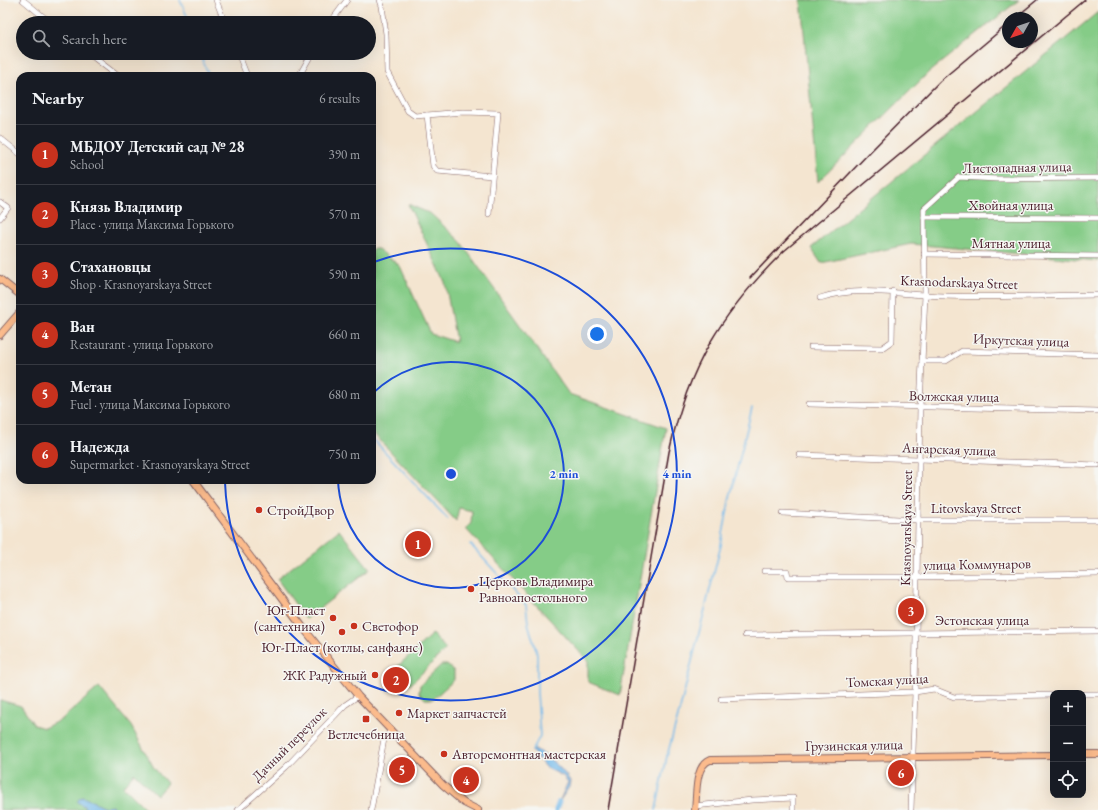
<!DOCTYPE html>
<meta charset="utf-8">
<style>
:root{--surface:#171b24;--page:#242831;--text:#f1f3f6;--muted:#9ea1a6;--line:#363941;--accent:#c8321e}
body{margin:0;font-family:"EB Garamond",serif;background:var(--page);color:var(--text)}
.controls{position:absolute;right:12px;bottom:12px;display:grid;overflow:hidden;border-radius:8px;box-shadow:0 4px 16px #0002}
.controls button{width:36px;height:36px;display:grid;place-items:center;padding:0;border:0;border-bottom:1px solid var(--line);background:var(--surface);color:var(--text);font:20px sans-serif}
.compass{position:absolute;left:1002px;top:12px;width:36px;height:36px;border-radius:50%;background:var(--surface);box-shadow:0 4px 16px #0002;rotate:230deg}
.you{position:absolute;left:597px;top:334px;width:14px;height:14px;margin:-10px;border:3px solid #fff;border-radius:50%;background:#1a73e8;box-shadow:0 0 0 6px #1a73e833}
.badge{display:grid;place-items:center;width:26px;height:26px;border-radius:50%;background:var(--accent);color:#fff;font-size:13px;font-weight:700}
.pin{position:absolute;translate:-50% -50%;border:2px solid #fff;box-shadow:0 1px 4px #0006}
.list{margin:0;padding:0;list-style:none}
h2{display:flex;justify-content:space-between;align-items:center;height:52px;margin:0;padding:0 16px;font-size:17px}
h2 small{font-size:13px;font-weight:400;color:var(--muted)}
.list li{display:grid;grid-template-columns:26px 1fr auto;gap:12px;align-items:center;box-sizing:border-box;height:60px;padding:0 16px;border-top:1px solid var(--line)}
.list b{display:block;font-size:15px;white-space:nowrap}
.list p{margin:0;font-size:13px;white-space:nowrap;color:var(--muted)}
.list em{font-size:13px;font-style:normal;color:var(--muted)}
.icon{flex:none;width:22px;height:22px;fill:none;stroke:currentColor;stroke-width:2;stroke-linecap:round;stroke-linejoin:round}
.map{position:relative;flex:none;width:1098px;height:810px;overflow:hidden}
.search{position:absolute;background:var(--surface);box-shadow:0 4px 16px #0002;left:16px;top:16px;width:360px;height:44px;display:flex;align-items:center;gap:10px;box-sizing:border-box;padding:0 14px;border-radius:22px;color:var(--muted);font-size:15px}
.panel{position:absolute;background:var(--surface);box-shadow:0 4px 16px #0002;left:16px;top:72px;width:360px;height:412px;border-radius:12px}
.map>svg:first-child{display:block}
.green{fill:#85cc87;stroke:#687659}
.water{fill:#73baeb;stroke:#5e6c8b}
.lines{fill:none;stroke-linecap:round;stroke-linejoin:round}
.stream{stroke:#73baeb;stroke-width:1.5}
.canal{stroke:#73baeb;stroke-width:5}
.minor-casing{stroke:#866465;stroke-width:6}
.major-casing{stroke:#866465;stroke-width:8}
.minor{stroke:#fff;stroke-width:5}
.major{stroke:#fbbb8c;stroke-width:6}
.rail{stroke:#4a1f2b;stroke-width:1.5}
.ring{fill:none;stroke:#1d4ed8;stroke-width:2}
.poi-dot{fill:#c8321e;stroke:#f6f6f2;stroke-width:1.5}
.labels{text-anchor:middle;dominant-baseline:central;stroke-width:3;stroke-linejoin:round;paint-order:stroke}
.street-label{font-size:14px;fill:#4a1f2b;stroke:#f6f6f2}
.poi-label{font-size:14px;fill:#4a1f2b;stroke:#f6f6f2;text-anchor:start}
.centre{fill:#1d4ed8;stroke:#f6f6f2;stroke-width:2}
.ring-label{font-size:12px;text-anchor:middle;font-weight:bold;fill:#1d4ed8;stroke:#f6f6f2;stroke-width:3;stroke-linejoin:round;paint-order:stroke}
</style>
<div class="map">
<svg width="1098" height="810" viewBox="0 0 1098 810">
<rect width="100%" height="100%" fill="#f6f6f2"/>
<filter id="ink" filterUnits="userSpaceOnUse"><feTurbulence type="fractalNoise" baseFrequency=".025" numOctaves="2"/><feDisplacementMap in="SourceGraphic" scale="8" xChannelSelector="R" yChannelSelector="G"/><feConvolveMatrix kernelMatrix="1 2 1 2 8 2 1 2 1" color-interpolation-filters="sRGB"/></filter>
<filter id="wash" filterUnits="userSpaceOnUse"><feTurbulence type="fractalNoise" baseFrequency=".012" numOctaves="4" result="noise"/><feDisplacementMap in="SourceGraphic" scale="16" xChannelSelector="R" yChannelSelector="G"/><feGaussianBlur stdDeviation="0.9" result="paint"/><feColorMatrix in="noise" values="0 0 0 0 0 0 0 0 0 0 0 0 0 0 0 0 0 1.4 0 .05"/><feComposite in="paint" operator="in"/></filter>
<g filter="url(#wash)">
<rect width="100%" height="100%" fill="#f4e5d0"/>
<g class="green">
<path d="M801 0H1019L929 72 818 182Z"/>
<path d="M1098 12V261L911 244 821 263 811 248Z"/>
<path d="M408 204 431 214 460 241 569 394 666 428 620 695 588 682V661L466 529 471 523 472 511 459 508 456 521 372 432V249H378L400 266 431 334 456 342 445 282Z"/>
<path d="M339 530 370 569 306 619 277 579Z"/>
<path d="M432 634 446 649 410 685 395 669Z"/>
<path d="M441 665H447L454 671V680L433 699H425L419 693 420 685Z"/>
<path d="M99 687 131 726 154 768 167 783 157 795 134 773 123 786 147 810H0V700L21 706 34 725 44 728 62 719Z"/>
</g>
<g class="water">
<path d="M535 749C549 757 562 768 570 781L569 787 559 802 568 782 563 776 545 767 532 751Z"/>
<path d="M83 797 105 807 112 806 118 810H85L84 806 77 802 80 798Z"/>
</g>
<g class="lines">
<g class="stream">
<path d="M180 0 190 23"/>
<path d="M200 53 209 76"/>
<path d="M372 438 448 519"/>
<path d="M470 544 526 605 528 623 537 654V692L540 736 532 751"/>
<path d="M656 810 667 756 680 709 721 545 729 502 752 408"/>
</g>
<path class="canal" d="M556 810 559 802"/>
</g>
</g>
<g filter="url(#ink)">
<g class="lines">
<g class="minor-casing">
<g id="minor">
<path d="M23 0 51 23"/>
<path d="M216 0 225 23"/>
<path d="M380 0 382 6 386 34 387 72 408 111 415 116 463 112 498 113 489 214"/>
<path d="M330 23 347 0"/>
<path d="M88 53 118 76"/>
<path d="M238 53 247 76"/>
<path d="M299 76 312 53"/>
<path d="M427 115 433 166 437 171 492 176"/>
<path d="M0 138 20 154"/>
<path d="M0 202 8 208 0 218"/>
<path d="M924 217 1098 218"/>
<path d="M924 254 1098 256"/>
<path d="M820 298C855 287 889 293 925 295 983 299 1040 295 1098 295"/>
<path d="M811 347 882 348 892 341 893 291"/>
<path d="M922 361H946L962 351 1098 355"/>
<path d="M809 404 1098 411"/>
<path d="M799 455 1098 465"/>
<path d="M782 513 918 520H1098"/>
<path d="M764 571H787L788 577H917L1098 574"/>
<path d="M745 635 1098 631"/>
<path d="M1083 694H1098"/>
<path d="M721 699 915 692 934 689 954 697 1053 695"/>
<path d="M695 806 752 800 793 798V810"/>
<path d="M238 810 286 767 345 705 358 696"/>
<path d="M371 810 384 739 391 731"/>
<path d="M911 810 915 692 920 407 925 295 924 209 959 177 997 179 1098 178"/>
</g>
</g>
<g class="major-casing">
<g id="major">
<path d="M0 279 20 295"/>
<path d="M0 335 20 312"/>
<path d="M193 480 305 630 358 696 443 785 464 803 478 810"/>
<path d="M1083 754H1098"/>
<path d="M695 810C697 796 694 766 710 760L1053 755"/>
</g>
</g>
<use href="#minor" class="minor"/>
<use href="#major" class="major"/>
<g class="rail">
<path d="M1015 18 1037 0"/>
<path d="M750 278 870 152 940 81 1008 24"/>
<path d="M608 810 669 452C689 365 721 313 784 251L1085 0"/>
</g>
</g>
</g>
<g class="ring">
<path d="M373 393A113 113 0 1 1 338 481"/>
<path d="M374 262A226 226 0 1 1 225 482"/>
</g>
<g class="poi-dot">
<circle cx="259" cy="510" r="4"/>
<circle cx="471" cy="589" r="4"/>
<circle cx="333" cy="618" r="4"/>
<circle cx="354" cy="626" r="4"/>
<circle cx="342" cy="632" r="4"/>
<circle cx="375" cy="675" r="4"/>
<circle cx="399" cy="713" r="4"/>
<rect x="362" y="715" width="8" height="8" rx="2"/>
<circle cx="444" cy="754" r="4"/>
</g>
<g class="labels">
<g class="street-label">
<text transform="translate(1017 167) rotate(-1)">Листопадная улица</text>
<text x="1011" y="205">Хвойная улица</text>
<text x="1011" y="243">Мятная улица</text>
<text transform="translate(959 282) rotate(2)">Krasnodarskaya Street</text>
<text transform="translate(1021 340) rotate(2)">Иркутская улица</text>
<text transform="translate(954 396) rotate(1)">Волжская улица</text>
<text transform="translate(949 449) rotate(2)">Ангарская улица</text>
<text x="976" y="508">Litovskaya Street</text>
<text transform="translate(906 528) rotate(-89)">Krasnoyarskaya Street</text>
<text transform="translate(977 564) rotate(-1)">улица Коммунаров</text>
<text x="982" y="620">Эстонская улица</text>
<text transform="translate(887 680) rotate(-3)">Томская улица</text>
<text transform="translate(289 744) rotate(-45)">Дачный переулок</text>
<text transform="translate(854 745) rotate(-1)">Грузинская улица</text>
</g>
<g class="poi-label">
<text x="267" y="510">СтройДвор</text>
<text x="479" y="581">Церковь Владимира<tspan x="479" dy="16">Равноапостольного</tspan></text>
<text x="325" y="610" text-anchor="end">Юг-Пласт<tspan x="325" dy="16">(сантехника)</tspan></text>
<text x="362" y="626">Светофор</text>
<text x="342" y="647" text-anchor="middle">Юг-Пласт (котлы, санфаянс)</text>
<text x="367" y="675" text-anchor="end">ЖК Радужный</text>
<text x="407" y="713">Маркет запчастей</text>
<text x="366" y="734" text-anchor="middle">Ветлечебница</text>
<text x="452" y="754">Авторемонтная мастерская</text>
</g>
</g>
<circle cx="451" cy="474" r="6" class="centre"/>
<g class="ring-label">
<text x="564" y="478">2 min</text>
<text x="677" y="478">4 min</text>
</g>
</svg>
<div class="controls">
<button>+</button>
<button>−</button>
<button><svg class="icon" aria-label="locate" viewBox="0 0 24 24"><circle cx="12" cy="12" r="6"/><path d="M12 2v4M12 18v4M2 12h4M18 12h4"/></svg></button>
</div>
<svg class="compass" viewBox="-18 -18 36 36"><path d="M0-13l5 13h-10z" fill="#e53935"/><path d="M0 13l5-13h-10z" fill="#9ea1a6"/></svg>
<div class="you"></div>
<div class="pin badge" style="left:418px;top:544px">1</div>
<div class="pin badge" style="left:396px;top:680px">2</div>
<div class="pin badge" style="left:911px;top:611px">3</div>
<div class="pin badge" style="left:466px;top:780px">4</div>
<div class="pin badge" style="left:402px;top:770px">5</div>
<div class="pin badge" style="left:901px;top:773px">6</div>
<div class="search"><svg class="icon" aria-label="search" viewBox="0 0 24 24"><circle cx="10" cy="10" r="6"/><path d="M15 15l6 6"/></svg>Search here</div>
<section class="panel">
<h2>Nearby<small>6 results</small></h2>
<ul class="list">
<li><span class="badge">1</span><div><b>МБДОУ Детский сад № 28</b><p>School</p></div><em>390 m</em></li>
<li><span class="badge">2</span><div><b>Князь Владимир</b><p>Place · улица Максима Горького</p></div><em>570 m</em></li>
<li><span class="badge">3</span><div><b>Стахановцы</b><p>Shop · Krasnoyarskaya Street</p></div><em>590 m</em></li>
<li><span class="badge">4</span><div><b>Ван</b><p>Restaurant · улица Горького</p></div><em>660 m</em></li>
<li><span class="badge">5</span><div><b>Метан</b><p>Fuel · улица Максима Горького</p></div><em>680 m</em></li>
<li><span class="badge">6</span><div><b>Надежда</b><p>Supermarket · Krasnoyarskaya Street</p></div><em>750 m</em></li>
</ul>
</section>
</div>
